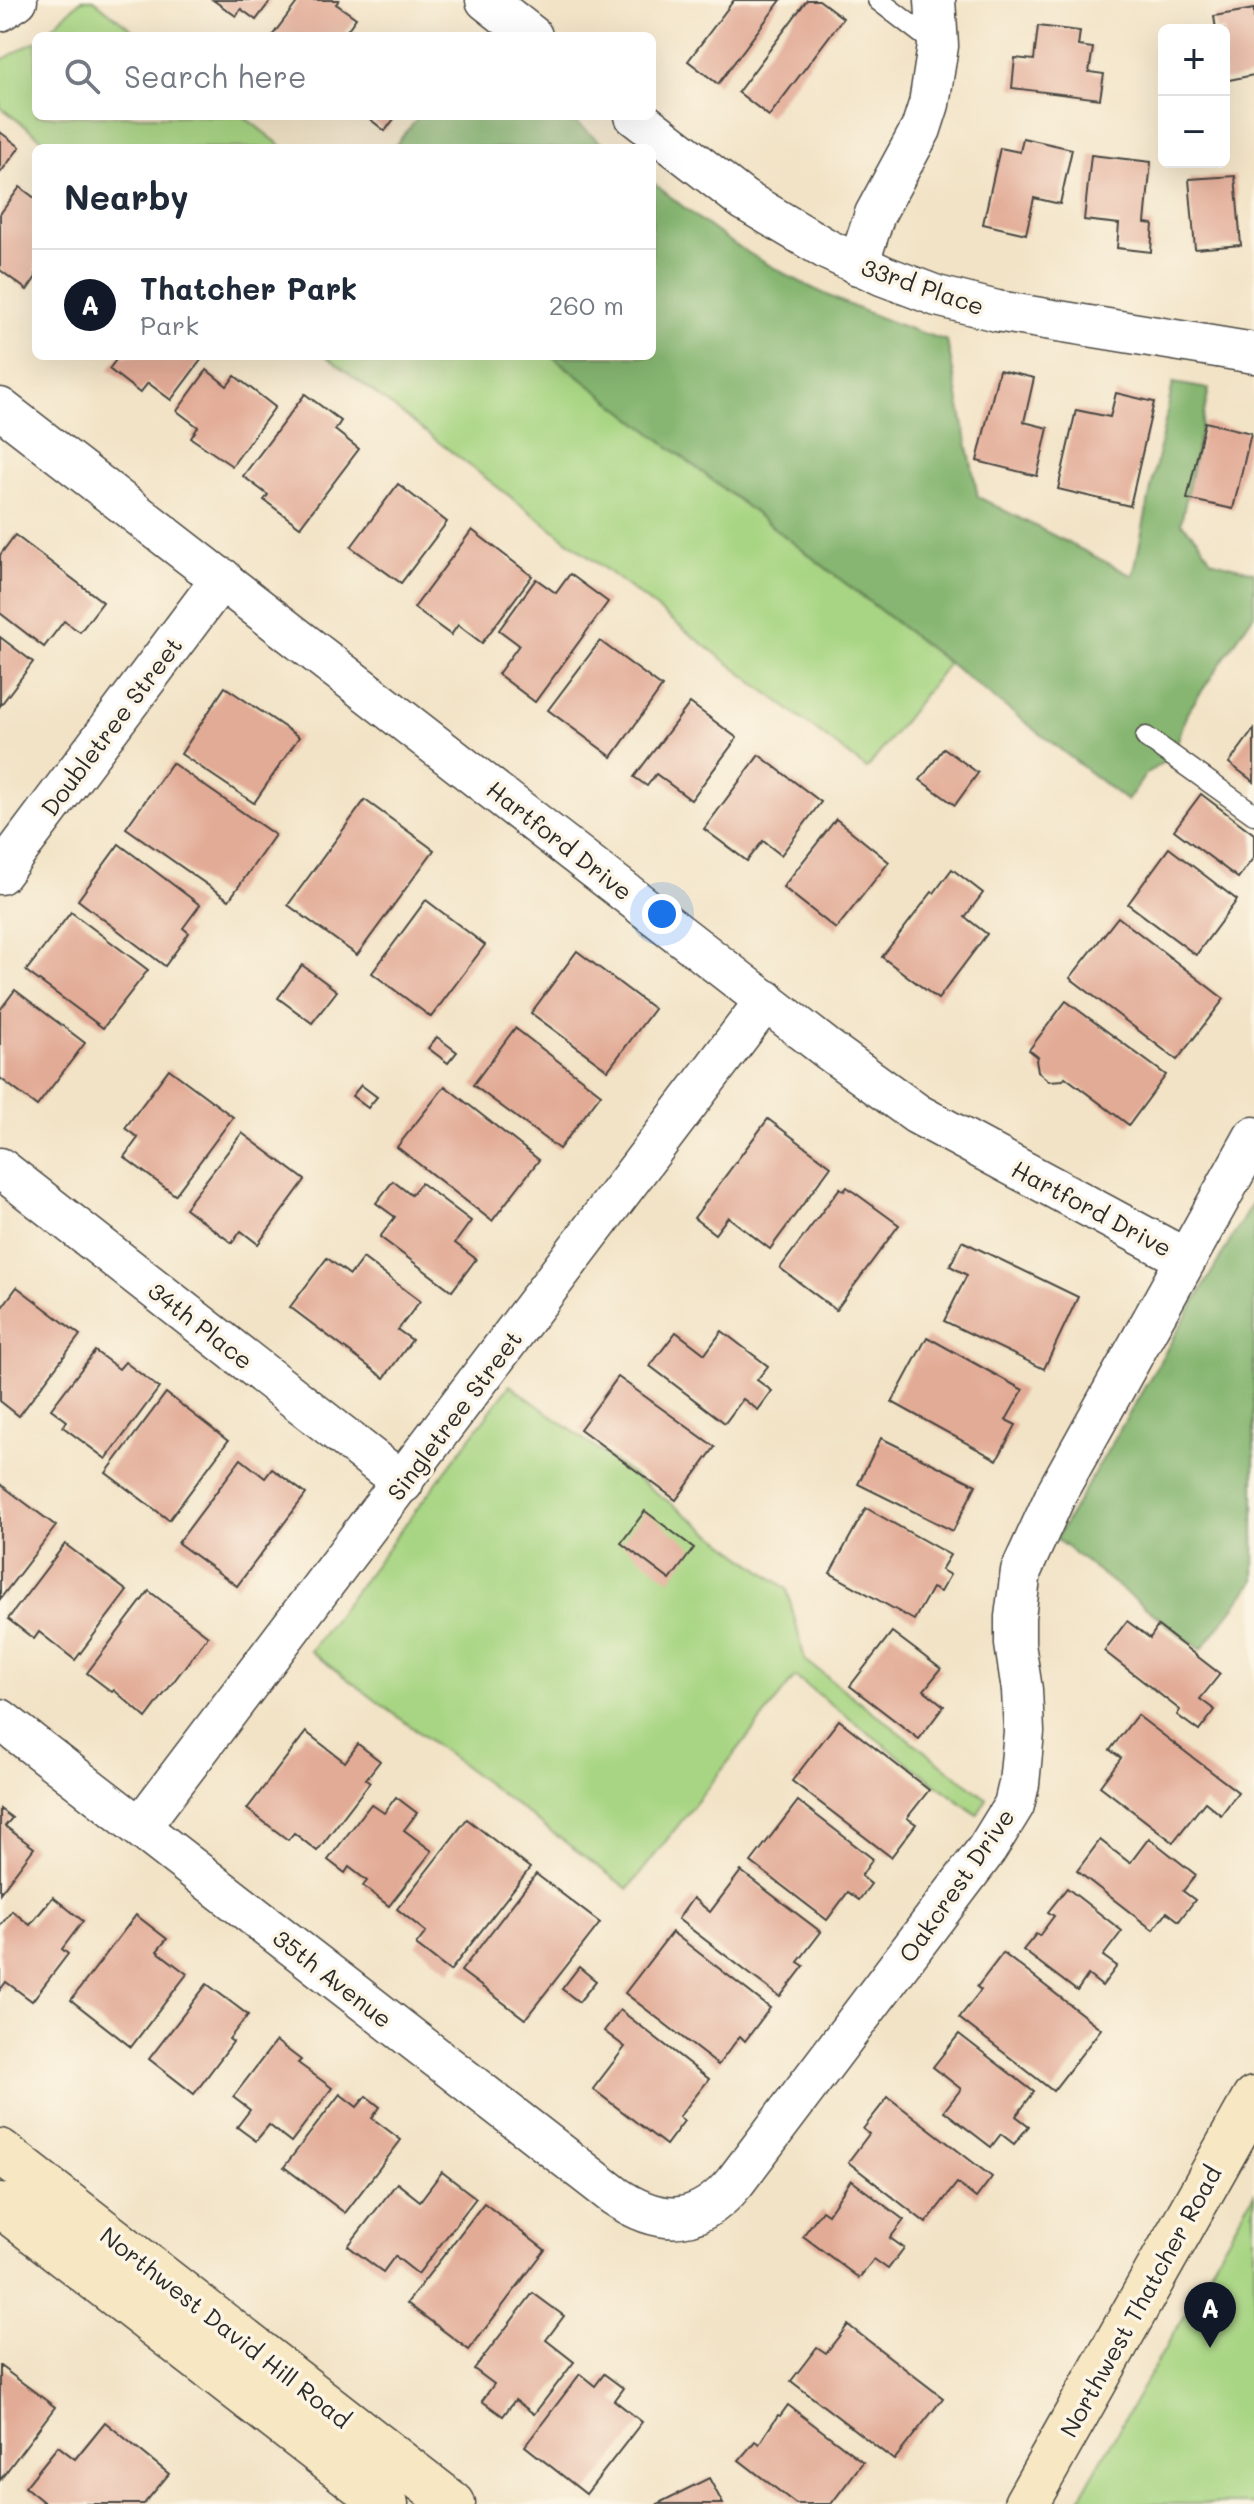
<!DOCTYPE html>
<meta charset="utf-8">
<style>
:root{--surface:#fff;--page:#f2f2f3;--text:#1f2937;--muted:#747a83;--line:#e0e1e3;--accent:#111827}
body{margin:0;font-family:Mali,sans-serif;background:var(--page);color:var(--text)}
.controls{position:absolute;right:24px;top:24px;display:grid;overflow:hidden;border-radius:12px;box-shadow:0 8px 32px #0002}
.controls button{width:72px;height:72px;display:grid;place-items:center;padding:0;border:0;border-bottom:2px solid var(--line);background:var(--surface);color:var(--text);font:40px sans-serif}
.you{position:absolute;left:662px;top:914px;width:28px;height:28px;margin:-20px;border:6px solid #fff;border-radius:50%;background:#1a73e8;box-shadow:0 0 0 12px #1a73e833}
.badge{display:grid;place-items:center;width:52px;height:52px;border-radius:50%;background:var(--accent);color:#fff;font-size:26px;font-weight:700}
.pin{position:absolute;translate:-50% -66px;filter:drop-shadow(0 2px 4px #0008)}
.pin::after{content:'';position:absolute;top:42px;width:28px;height:24px;background:inherit;clip-path:polygon(0 0,100% 0,50% 100%)}
.list{margin:0;padding:0;list-style:none}
h2{display:flex;justify-content:space-between;align-items:center;height:104px;margin:0;padding:0 32px;font-size:34px}
h2 small{font-size:26px;font-weight:400;color:var(--muted)}
.list li{display:grid;grid-template-columns:52px 1fr auto;gap:24px;align-items:center;box-sizing:border-box;height:112px;padding:0 32px;border-top:2px solid var(--line)}
.list b{display:block;font-size:30px;white-space:nowrap}
.list p{margin:0;font-size:26px;white-space:nowrap;color:var(--muted)}
.list em{font-size:26px;font-style:normal;color:var(--muted)}
.icon{flex:none;width:44px;height:44px;fill:none;stroke:currentColor;stroke-width:2;stroke-linecap:round;stroke-linejoin:round}
.map{position:relative;flex:none;width:1254px;height:2504px;overflow:hidden}
.search{position:absolute;background:var(--surface);box-shadow:0 8px 32px #0002;left:32px;top:32px;width:624px;height:88px;display:flex;align-items:center;gap:20px;box-sizing:border-box;padding:0 28px;border-radius:12px;color:var(--muted);font-size:30px}
.panel{position:absolute;background:var(--surface);box-shadow:0 8px 32px #0002;left:32px;top:144px;width:624px;height:216px;border-radius:12px}
.map>svg:first-child{display:block}
.green{fill:#a8d583;stroke:#6a8057;stroke-width:2}
.forest{fill:#86b671;stroke:#58704e;stroke-width:2}
.building{fill:#e2ab96}
.lines{fill:none;stroke-linecap:round;stroke-linejoin:round}
.lane-casing{stroke:#494742;stroke-width:23}
.street-casing{stroke:#494742;stroke-width:43}
.secondary-casing{stroke:#494742;stroke-width:47}
.lane{stroke:#fff;stroke-width:20}
.street{stroke:#fff;stroke-width:40}
.secondary{stroke:#f7e8c3;stroke-width:44}
.labels{text-anchor:middle;dominant-baseline:central;stroke-width:7;stroke-linejoin:round;paint-order:stroke}
.street-label{font-size:24px;fill:#2b2b2b;stroke:#fcf5e5}
</style>
<div class="map">
<svg width="1254" height="2504" viewBox="0 0 1254 2504">
<rect width="100%" height="100%" fill="#fcf5e5"/>
<filter id="ink" filterUnits="userSpaceOnUse"><feTurbulence type="fractalNoise" baseFrequency=".0125" numOctaves="2"/><feDisplacementMap in="SourceGraphic" scale="16" xChannelSelector="R" yChannelSelector="G"/><feConvolveMatrix kernelMatrix="1 2 1 2 8 2 1 2 1" color-interpolation-filters="sRGB"/></filter>
<filter id="wash" filterUnits="userSpaceOnUse"><feTurbulence type="fractalNoise" baseFrequency=".006" numOctaves="4" result="noise"/><feDisplacementMap in="SourceGraphic" scale="32" xChannelSelector="R" yChannelSelector="G"/><feGaussianBlur stdDeviation="1.8" result="paint"/><feColorMatrix in="noise" values="0 0 0 0 0 0 0 0 0 0 0 0 0 0 0 0 0 1.4 0 .05"/><feComposite in="paint" operator="in"/></filter>
<g filter="url(#wash)">
<rect width="100%" height="100%" fill="#f2e3c6"/>
<g class="green">
<path d="M81 0H94L140 36H43Z"/>
<path d="M36 41V116H243L284 148H54L0 107V61Z"/>
<path d="M326 356H552L948 663 867 769Z"/>
<path d="M510 1385 787 1589 805 1660 987 1799 977 1815 795 1677 628 1889 310 1651Z"/>
<path d="M1254 2193V2504H1076Z"/>
</g>
<g class="forest">
<path d="M419 116H567L608 148H393Z"/>
<path d="M652 182C676 201 700 221 725 238 794 284 869 317 947 341L978 497 1133 576 1173 383 1209 389 1181 523 1199 540 1211 560 1254 572V614L1187 713 1173 755 1146 774 1127 801 552 356H652Z"/>
<path d="M1254 1200V1581L1201 1650 1056 1539Z"/>
</g>
<g id="blocks">
<g class="building">
<path d="M213 0H271L256 20 241 9 236 16Z"/>
<path d="M299 0H339L336 4 356 18 343 36H272Z"/>
<path d="M734 0H781L718 84 688 61Z"/>
<path d="M807 0H819L843 18 769 116 738 92Z"/>
<path d="M1254 9V75L1224 81V30H1216L1214 16Z"/>
<path d="M1038 26 1080 31 1078 46 1093 48 1089 72 1104 74 1100 99 1012 88 1015 58 1034 60Z"/>
<path d="M366 116H396L385 131Z"/>
<path d="M0 132 20 147 0 173Z"/>
<path d="M1023 138 1072 149 1060 204 1034 198 1026 234 983 224 1000 148 1020 152Z"/>
<path d="M1091 155 1151 162 1145 223 1153 224 1151 252 1117 248 1119 224 1084 220Z"/>
<path d="M1235 176 1241 245 1195 249 1189 179Z"/>
<path d="M20 187 36 199V277L27 290 0 270V214Z"/>
<path d="M119 356H204L171 400 148 383 140 393 109 369Z"/>
<path d="M207 370 227 386 235 376 275 407 232 466 191 438 198 427 177 411Z"/>
<path d="M999 370 1034 378 1024 422 1048 428 1037 476 977 461Z"/>
<path d="M1116 393 1154 402 1130 506 1058 489 1076 410 1110 417Z"/>
<path d="M305 394 341 421 335 430 359 449 300 527 264 500 268 495 243 476Z"/>
<path d="M1205 422 1251 433 1233 509 1187 499Z"/>
<path d="M398 484 447 522 401 583 351 547Z"/>
<path d="M472 530 532 576 482 643 458 625 451 635 414 608Z"/>
<path d="M15 535 103 602 80 632 64 621 44 647 0 613V555Z"/>
<path d="M570 574 608 602 535 702 498 674 519 645 499 630 536 579 556 593Z"/>
<path d="M0 637 33 662 0 706Z"/>
<path d="M600 641 662 687 612 757 548 710Z"/>
<path d="M225 687 299 737 254 803 181 754Z"/>
<path d="M690 703 737 738 691 800 656 774 647 786 634 777Z"/>
<path d="M1254 729V782L1229 763Z"/>
<path d="M944 748 978 773 955 805 920 780Z"/>
<path d="M759 755 821 802 781 855 763 841 747 861 704 829Z"/>
<path d="M172 763 275 835 229 900 126 828Z"/>
<path d="M1201 794 1254 834V857L1238 878 1174 830Z"/>
<path d="M365 800 434 850 357 955 288 905Z"/>
<path d="M836 819 889 862 836 929 783 887Z"/>
<path d="M119 844 200 905 183 928 189 933 165 966 78 900Z"/>
<path d="M1169 848 1237 900 1196 955 1128 904Z"/>
<path d="M952 869 983 893 965 917 987 934 938 999 882 957 932 892 934 893Z"/>
<path d="M426 900 485 945 431 1017 372 973Z"/>
<path d="M71 912 148 970 103 1028 26 971Z"/>
<path d="M1118 917 1224 999 1177 1060 1070 978Z"/>
<path d="M577 951 654 1009 608 1070 531 1013Z"/>
<path d="M302 965 337 991 312 1023 278 998Z"/>
<path d="M15 990 85 1043 37 1106 0 1078V1010Z"/>
<path d="M1066 1001 1166 1075 1129 1125 1065 1077 1063 1080 1049 1081 1038 1072 1036 1060 1038 1057 1029 1050Z"/>
<path d="M515 1028 601 1094 559 1149 473 1085Z"/>
<path d="M437 1037 457 1052 448 1063 428 1048Z"/>
<path d="M169 1069 233 1117 175 1195 124 1157 138 1138 125 1128Z"/>
<path d="M361 1085 377 1097 368 1108 352 1096Z"/>
<path d="M445 1086 539 1160 492 1221 397 1147Z"/>
<path d="M768 1119 831 1166 770 1249 728 1217 715 1234 694 1218Z"/>
<path d="M242 1133 305 1180 258 1244 241 1231 232 1243 185 1208Z"/>
<path d="M393 1181 411 1195 421 1183 471 1221 455 1243 476 1259 452 1291 380 1237 395 1217 376 1203Z"/>
<path d="M847 1187 899 1225 836 1310 780 1268 840 1188 844 1191Z"/>
<path d="M962 1241 1078 1297 1044 1369 944 1321 967 1275 950 1266Z"/>
<path d="M327 1258 350 1275 363 1258 420 1301 398 1330 412 1340 384 1378 290 1307Z"/>
<path d="M17 1287 80 1335 19 1416 0 1401V1310Z"/>
<path d="M722 1331 768 1366 757 1380 772 1391 758 1410 743 1399 725 1423 650 1366 676 1332 705 1354Z"/>
<path d="M927 1337 1023 1390 1006 1420 1016 1425 997 1460 892 1402Z"/>
<path d="M95 1351 119 1369 125 1362 159 1388 106 1459 63 1427 67 1421 51 1409Z"/>
<path d="M618 1377 715 1447 676 1500 580 1429Z"/>
<path d="M166 1393 228 1441 169 1520 106 1473Z"/>
<path d="M881 1438 976 1485 953 1531 858 1484Z"/>
<path d="M241 1459 265 1478 272 1469 306 1494 237 1586 178 1543Z"/>
<path d="M0 1484 56 1526 0 1599Z"/>
<path d="M866 1508 950 1555 941 1570 950 1575 940 1592 932 1588 914 1620 830 1573Z"/>
<path d="M645 1511 694 1548 670 1580 621 1543Z"/>
<path d="M65 1544 127 1591 75 1660 39 1632 34 1639 8 1619Z"/>
<path d="M149 1591 208 1636 146 1718 114 1690 112 1692 87 1673Z"/>
<path d="M1127 1621 1150 1638 1158 1626 1220 1674 1200 1699 1215 1710 1199 1731 1177 1715 1180 1710 1104 1651Z"/>
<path d="M892 1632 941 1669 924 1690 944 1706 919 1739 850 1686Z"/>
<path d="M1137 1715 1238 1792 1221 1815 1205 1802 1173 1842 1100 1786 1121 1758 1110 1750Z"/>
<path d="M839 1720 929 1790 907 1818 916 1824 891 1857 792 1781Z"/>
<path d="M306 1732 345 1762 358 1744 380 1761 366 1779 370 1782 317 1851 294 1833 288 1840 247 1809Z"/>
<path d="M396 1797 417 1813 404 1830 432 1851 389 1906 363 1886 367 1881 349 1867 345 1873 328 1860 371 1804 384 1813Z"/>
<path d="M798 1801 873 1859 861 1876 871 1884 859 1900 848 1892 827 1920 751 1862Z"/>
<path d="M0 1809 12 1818 5 1826 34 1848 0 1893Z"/>
<path d="M467 1819 530 1868 450 1971 416 1945 426 1932 397 1909Z"/>
<path d="M1149 1838 1196 1875 1183 1891 1195 1900 1179 1921 1167 1912 1153 1930 1077 1871 1100 1840 1130 1863Z"/>
<path d="M741 1871 821 1932 798 1962 804 1966 780 1997 678 1919 693 1898 710 1912Z"/>
<path d="M536 1874 600 1923 525 2019 461 1971Z"/>
<path d="M1067 1888 1122 1931 1103 1956 1117 1966 1102 1986 1088 1975 1077 1991 1023 1950 1036 1934 1039 1936 1054 1916 1048 1912Z"/>
<path d="M53 1897 83 1921 62 1949 68 1954 32 2001 6 1982 0 1990V1926L12 1911 30 1925Z"/>
<path d="M136 1915 167 1939 157 1951 187 1974 131 2047 71 2000Z"/>
<path d="M672 1932 770 2008 745 2041 740 2036 718 2065 625 1993Z"/>
<path d="M1003 1953 1101 2029 1053 2091 959 2018 981 1990 977 1987Z"/>
<path d="M579 1967 596 1981 579 2002 562 1989Z"/>
<path d="M207 1984 248 2015 229 2039 233 2042 194 2094 149 2059Z"/>
<path d="M620 2010 709 2079 679 2117 684 2121 666 2145 593 2089 625 2047 604 2031Z"/>
<path d="M959 2034 1034 2092 1016 2116 1029 2126 1014 2144 1001 2134 991 2147 944 2111 961 2089 933 2067Z"/>
<path d="M276 2041 301 2060 298 2063 332 2088 291 2142 269 2125 256 2141 237 2127 250 2110 233 2097Z"/>
<path d="M340 2094 357 2107 366 2096 380 2107 372 2118 401 2140 345 2213 284 2167Z"/>
<path d="M888 2097 992 2177 976 2198 957 2183 926 2223 848 2162 869 2134 863 2129Z"/>
<path d="M442 2172 476 2198 418 2274 395 2256 383 2272 348 2246 397 2183 420 2201Z"/>
<path d="M851 2180 904 2220 890 2238 904 2248 888 2269 874 2259 859 2278 803 2236 822 2210 828 2214Z"/>
<path d="M484 2203 545 2250 469 2350 407 2303Z"/>
<path d="M533 2293 564 2316 546 2340 574 2362 534 2414 515 2400 503 2416 482 2401 494 2384 474 2369Z"/>
<path d="M848 2325 943 2398 894 2460 791 2381 817 2347 826 2353Z"/>
<path d="M0 2366 55 2407 0 2480Z"/>
<path d="M580 2374 595 2386 604 2374 623 2388 614 2400 642 2422 586 2494 525 2446Z"/>
<path d="M788 2405 863 2462 831 2504H796L739 2460 755 2441 759 2444 778 2415 780 2416Z"/>
<path d="M105 2422 169 2474 144 2504H46L25 2487 58 2446 75 2459Z"/>
<path d="M709 2478 723 2504H657Z"/>
</g>
</g>
</g>
<g filter="url(#ink)">
<use href="#blocks" fill-opacity="0" stroke="#494742" stroke-width="2"/>
<g class="lines">
<g class="lane-casing">
<g id="lane">
<path d="M878 0 938 46"/>
<path d="M1146 737 1254 814"/>
</g>
</g>
<g class="street-casing">
<g id="street">
<path d="M486 0 532 36"/>
<path d="M0 11 17 0"/>
<path d="M635 116 744 200 828 250 884 276 937 296 997 311 1254 353"/>
<path d="M858 265 875 214 921 129 929 104 938 46 935 0"/>
<path d="M0 408 830 1051 917 1114 1186 1259"/>
<path d="M0 874 222 578"/>
<path d="M0 1168 403 1483"/>
<path d="M0 1719 615 2196C661 2227 699 2226 735 2182L987 1849 1014 1805 1019 1784 1024 1732 1022 1690 1015 1644V1617L1021 1571 1058 1490 1254 1137"/>
<path d="M140 1827 766 1000"/>
</g>
</g>
<g class="secondary-casing">
<g id="secondary">
<path d="M0 2151 453 2504"/>
<path d="M0 2205 386 2504"/>
<path d="M1026 2504 1254 2099"/>
</g>
</g>
<use href="#lane" class="lane"/>
<use href="#street" class="street"/>
<use href="#secondary" class="secondary"/>
</g>
</g>
<g class="labels">
<g class="street-label">
<text transform="translate(923 286) rotate(19)">33rd Place</text>
<text transform="translate(111 726) rotate(-53)">Doubletree Street</text>
<text transform="translate(560 840) rotate(38)">Hartford Drive</text>
<text transform="translate(1092 1208) rotate(28)">Hartford Drive</text>
<text transform="translate(201 1325) rotate(38)">34th Place</text>
<text transform="translate(454 1415) rotate(-53)">Singletree Street</text>
<text transform="translate(956 1885) rotate(-55)">Oakcrest Drive</text>
<text transform="translate(333 1978) rotate(38)">35th Avenue</text>
<text transform="translate(1140 2301) rotate(-61)">Northwest Thatcher Road</text>
<text transform="translate(226 2327) rotate(38)">Northwest David Hill Road</text>
</g>
</g>
</svg>
<div class="controls">
<button>+</button>
<button>−</button>
</div>
<div class="you"></div>
<div class="pin badge" style="left:1210px;top:2348px">A</div>
<div class="search"><svg class="icon" aria-label="search" viewBox="0 0 24 24"><circle cx="10" cy="10" r="6"/><path d="M15 15l6 6"/></svg>Search here</div>
<section class="panel">
<h2>Nearby<small></small></h2>
<ul class="list">
<li><span class="badge">A</span><div><b>Thatcher Park</b><p>Park</p></div><em>260 m</em></li>
</ul>
</section>
</div>
